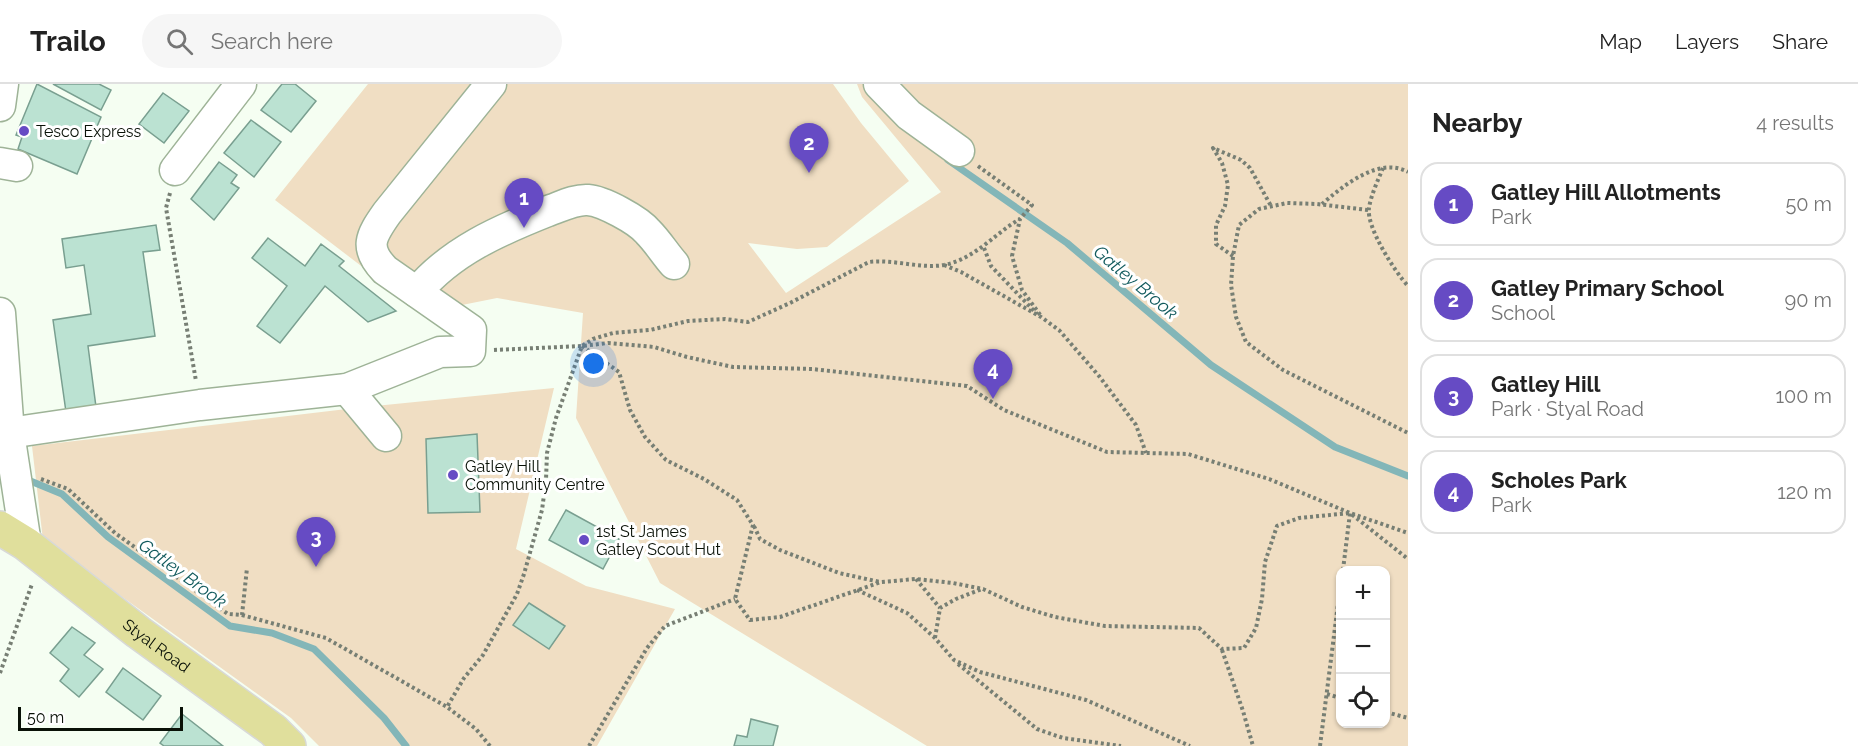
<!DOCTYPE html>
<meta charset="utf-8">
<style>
:root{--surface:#fff;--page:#f6f6f6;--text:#222;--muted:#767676;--line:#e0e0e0;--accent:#664bc4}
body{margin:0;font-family:Raleway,sans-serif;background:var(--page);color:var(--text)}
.controls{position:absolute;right:18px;bottom:18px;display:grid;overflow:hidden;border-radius:12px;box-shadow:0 2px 4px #0004}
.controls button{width:54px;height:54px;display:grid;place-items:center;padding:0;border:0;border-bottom:2px solid var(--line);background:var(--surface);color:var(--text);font:30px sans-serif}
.scale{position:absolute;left:18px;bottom:15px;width:165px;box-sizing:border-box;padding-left:6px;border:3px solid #091107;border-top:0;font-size:16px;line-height:21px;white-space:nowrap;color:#091107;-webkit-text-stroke:4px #fff;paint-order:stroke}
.you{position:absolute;left:594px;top:280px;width:21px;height:21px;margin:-15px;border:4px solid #fff;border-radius:50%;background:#1a73e8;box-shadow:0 0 0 9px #1a73e833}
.badge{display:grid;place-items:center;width:39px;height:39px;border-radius:50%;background:var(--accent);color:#fff;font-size:20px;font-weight:700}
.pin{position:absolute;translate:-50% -50px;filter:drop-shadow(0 2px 3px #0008)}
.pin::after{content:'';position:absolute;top:32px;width:21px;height:18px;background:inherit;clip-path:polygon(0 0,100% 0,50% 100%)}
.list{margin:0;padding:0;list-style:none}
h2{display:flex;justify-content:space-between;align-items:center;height:78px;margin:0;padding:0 24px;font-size:26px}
h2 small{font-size:20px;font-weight:400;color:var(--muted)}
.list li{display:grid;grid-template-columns:39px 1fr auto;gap:18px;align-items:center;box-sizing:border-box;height:84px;margin:0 12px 12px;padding:0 12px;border:2px solid var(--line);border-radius:18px}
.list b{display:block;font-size:22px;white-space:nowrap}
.list p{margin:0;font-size:20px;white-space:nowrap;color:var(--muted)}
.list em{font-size:20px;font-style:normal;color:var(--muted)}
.icon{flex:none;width:33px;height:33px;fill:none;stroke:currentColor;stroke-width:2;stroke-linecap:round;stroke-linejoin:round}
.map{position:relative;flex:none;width:1408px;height:662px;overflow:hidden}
header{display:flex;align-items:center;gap:36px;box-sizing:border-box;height:84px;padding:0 30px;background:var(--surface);border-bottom:2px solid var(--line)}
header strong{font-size:28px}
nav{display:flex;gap:33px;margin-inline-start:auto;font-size:21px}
.search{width:420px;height:54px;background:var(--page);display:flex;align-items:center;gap:15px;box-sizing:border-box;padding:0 21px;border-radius:33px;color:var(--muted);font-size:22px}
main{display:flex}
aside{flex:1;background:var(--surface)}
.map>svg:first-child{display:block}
.green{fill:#f0dec3;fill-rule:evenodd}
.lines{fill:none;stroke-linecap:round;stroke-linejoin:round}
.stream{stroke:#83b6b8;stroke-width:7}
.building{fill:#bbe2d2;stroke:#799f90;stroke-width:1.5}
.minor-casing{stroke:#9eb397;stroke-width:33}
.major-casing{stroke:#d8d9d7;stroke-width:36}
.path{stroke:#777f74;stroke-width:4;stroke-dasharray:3 3;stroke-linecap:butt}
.minor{stroke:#fff;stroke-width:30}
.major{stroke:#e0df9c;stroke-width:33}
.poi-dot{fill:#664bc4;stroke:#fff;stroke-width:2}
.labels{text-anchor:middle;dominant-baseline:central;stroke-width:6;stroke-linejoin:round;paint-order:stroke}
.poi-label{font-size:16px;fill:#091107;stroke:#fff;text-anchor:start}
.street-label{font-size:16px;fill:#091107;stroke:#fff}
.water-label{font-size:18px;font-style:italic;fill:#115a5d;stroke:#fff}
</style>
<header>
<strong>Trailo</strong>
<div class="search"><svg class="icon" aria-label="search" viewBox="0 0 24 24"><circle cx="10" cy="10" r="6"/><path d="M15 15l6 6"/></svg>Search here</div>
<nav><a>Map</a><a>Layers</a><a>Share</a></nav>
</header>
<main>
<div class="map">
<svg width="1408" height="662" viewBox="0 0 1408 662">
<rect width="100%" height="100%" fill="#f5fef2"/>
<g class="green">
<path d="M368 0H833L861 39 909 97 827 163 797 165 748 159 786 209 941 108 862 13 857 0H1408V662H927L660 499 576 334 583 229 497 214 462 221 437 240 275 116ZM1340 486H1386V640H1340Z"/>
<path d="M554 304 516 465 586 502 675 525 597 662H319L291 634 43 456 32 362 355 324Z"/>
</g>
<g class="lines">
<g class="stream">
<path d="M948 76 1067 159 1211 281 1335 363 1408 392"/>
<path d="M28 396 62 410 108 453 230 542 272 549 314 565 384 634 406 662"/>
</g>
</g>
<g class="building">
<path d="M37 0 101 33 77 90 18 65 22 53 16 51Z"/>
<path d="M53 0H99L111 6 101 26Z"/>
<path d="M282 0H295L316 17 291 48 261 26Z"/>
<path d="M163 9 189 27 164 59 139 40Z"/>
<path d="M251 36 281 58 254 93 224 69Z"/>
<path d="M219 78 237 91 231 99 239 104 214 136 191 115Z"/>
<path d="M156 141 160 166 143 168 155 252 88 262 96 323 66 328 53 236 91 230 84 181 66 184 62 155Z"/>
<path d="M268 154 305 182 321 160 344 177 339 182 396 227 368 238 325 202 280 259 257 242 287 202 252 174Z"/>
<path d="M477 350 480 428 428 429 426 355Z"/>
<path d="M566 426 619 455 603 485 549 456Z"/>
<path d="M529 519 565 542 549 565 513 541Z"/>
<path d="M72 543 95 559 84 571 103 585 79 613 60 597 69 585 50 569Z"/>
<path d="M123 584 161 612 143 636 106 608Z"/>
<path d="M182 630 223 662H164L160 659Z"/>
<path d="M751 635 778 642 773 662H734L737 651 747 653Z"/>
</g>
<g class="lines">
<g class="minor-casing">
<g id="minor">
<path d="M879 0 909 31 959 67"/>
<path d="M0 22 3 0"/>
<path d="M0 79 17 82"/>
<path d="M175 86 241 0"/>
<path d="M417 208C451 167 500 146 548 127 560 123 575 115 588 116 603 117 638 136 648 148 658 158 665 170 674 180"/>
<path d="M0 229 9 349 26 460"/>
<path d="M347 305 386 352"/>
<path d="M9 349 200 321 347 305 440 268 470 267 471 246 385 186C364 164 370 153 387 129L491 0"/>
</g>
</g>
<g class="major-casing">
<g id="major">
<path id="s1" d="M0 444 26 460 138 548 273 646 289 662"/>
</g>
</g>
<g class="path">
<path d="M978 82 1032 121 1020 135 1012 172 1022 206 1041 232"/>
<path d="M1383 84C1378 96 1371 111 1369 124 1366 143 1395 188 1408 202"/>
<path d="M170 109 166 124 196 297"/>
<path d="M1322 120C1343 102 1379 72 1408 88"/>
<path d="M1368 126 1317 120 1287 119 1259 125 1239 141 1233 172 1231 201 1236 233 1246 258 1283 286 1408 349"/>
<path d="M984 164 991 182 1037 230"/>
<path d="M1233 172 1216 160V141L1225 122 1228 101 1222 79 1213 64 1241 76 1250 84 1271 122"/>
<path d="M944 181 961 188 1041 233 1059 246 1099 292 1136 341 1146 369"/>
<path d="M582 262 619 288 630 326 645 353 666 376 704 395 737 416 753 441 735 515 750 536 780 533 881 498 916 495 953 499 983 505 1022 523 1055 533 1105 542 1199 544 1222 565 1244 564 1256 544 1262 515 1265 478 1277 442 1299 434 1350 429"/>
<path d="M494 266 582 262 608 259 654 263 687 273 733 283 812 285 967 302 1004 326 1107 368 1188 370 1269 395 1350 429 1408 449"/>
<path d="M41 395 68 405 115 449 228 530 242 531 247 484"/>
<path d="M754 442 760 455 780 466 839 489 880 498"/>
<path d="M1343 486 1350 429 1408 475"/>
<path d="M916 495 940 524"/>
<path d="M857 506 907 529 935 554 954 576 980 588 1086 616 1190 662"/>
<path d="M242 531 326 554 447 623"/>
<path d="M935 554 940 524 956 515 982 505"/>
<path d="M1222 566 1243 627 1253 662"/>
<path d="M958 580 1037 645 1063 654 1121 662"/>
<path d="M0 589 32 500"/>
<path d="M1327 610 1340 614"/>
<path d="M1386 628 1408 634"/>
<path d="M490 662 476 645 447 623 464 594 483 571 517 510 524 490 542 426 546 396 547 369 556 334 582 262 593 255 613 249 650 246 688 237 725 235 748 238 790 219 869 178C894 175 920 185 944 181 975 175 994 150 1020 135"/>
<path d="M589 662 647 564 665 542 735 515"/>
<path d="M1320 662 1340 504"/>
</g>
<use href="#minor" class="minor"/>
<use href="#major" class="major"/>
</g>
<g class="poi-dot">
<circle cx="24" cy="47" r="6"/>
<circle cx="453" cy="391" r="6"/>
<circle cx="584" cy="456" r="6"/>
</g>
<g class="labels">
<g class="poi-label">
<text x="36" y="47">Tesco Express</text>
<text x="465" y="382">Gatley Hill<tspan x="465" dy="18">Community Centre</tspan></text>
<text x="596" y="447">1st St James<tspan x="596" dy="18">Gatley Scout Hut</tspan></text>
</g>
<g class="street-label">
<text stroke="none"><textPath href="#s1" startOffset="196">Styal Road</textPath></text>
</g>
<g class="water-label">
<text transform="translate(1136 198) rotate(40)">Gatley Brook</text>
<text transform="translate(183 489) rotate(36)">Gatley Brook</text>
</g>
</g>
</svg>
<div class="controls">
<button>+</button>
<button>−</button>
<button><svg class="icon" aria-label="locate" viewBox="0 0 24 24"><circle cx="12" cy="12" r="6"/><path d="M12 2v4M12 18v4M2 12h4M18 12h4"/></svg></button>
</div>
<div class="scale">50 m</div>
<div class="you"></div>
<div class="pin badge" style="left:524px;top:144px">1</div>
<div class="pin badge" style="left:809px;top:89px">2</div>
<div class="pin badge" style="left:316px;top:483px">3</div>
<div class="pin badge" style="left:993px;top:315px">4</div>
</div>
<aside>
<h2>Nearby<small>4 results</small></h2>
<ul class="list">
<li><span class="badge">1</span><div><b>Gatley Hill Allotments</b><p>Park</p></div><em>50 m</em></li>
<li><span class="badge">2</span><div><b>Gatley Primary School</b><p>School</p></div><em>90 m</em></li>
<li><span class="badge">3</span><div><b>Gatley Hill</b><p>Park · Styal Road</p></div><em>100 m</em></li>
<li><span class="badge">4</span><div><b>Scholes Park</b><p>Park</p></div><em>120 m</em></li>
</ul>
</aside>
</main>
